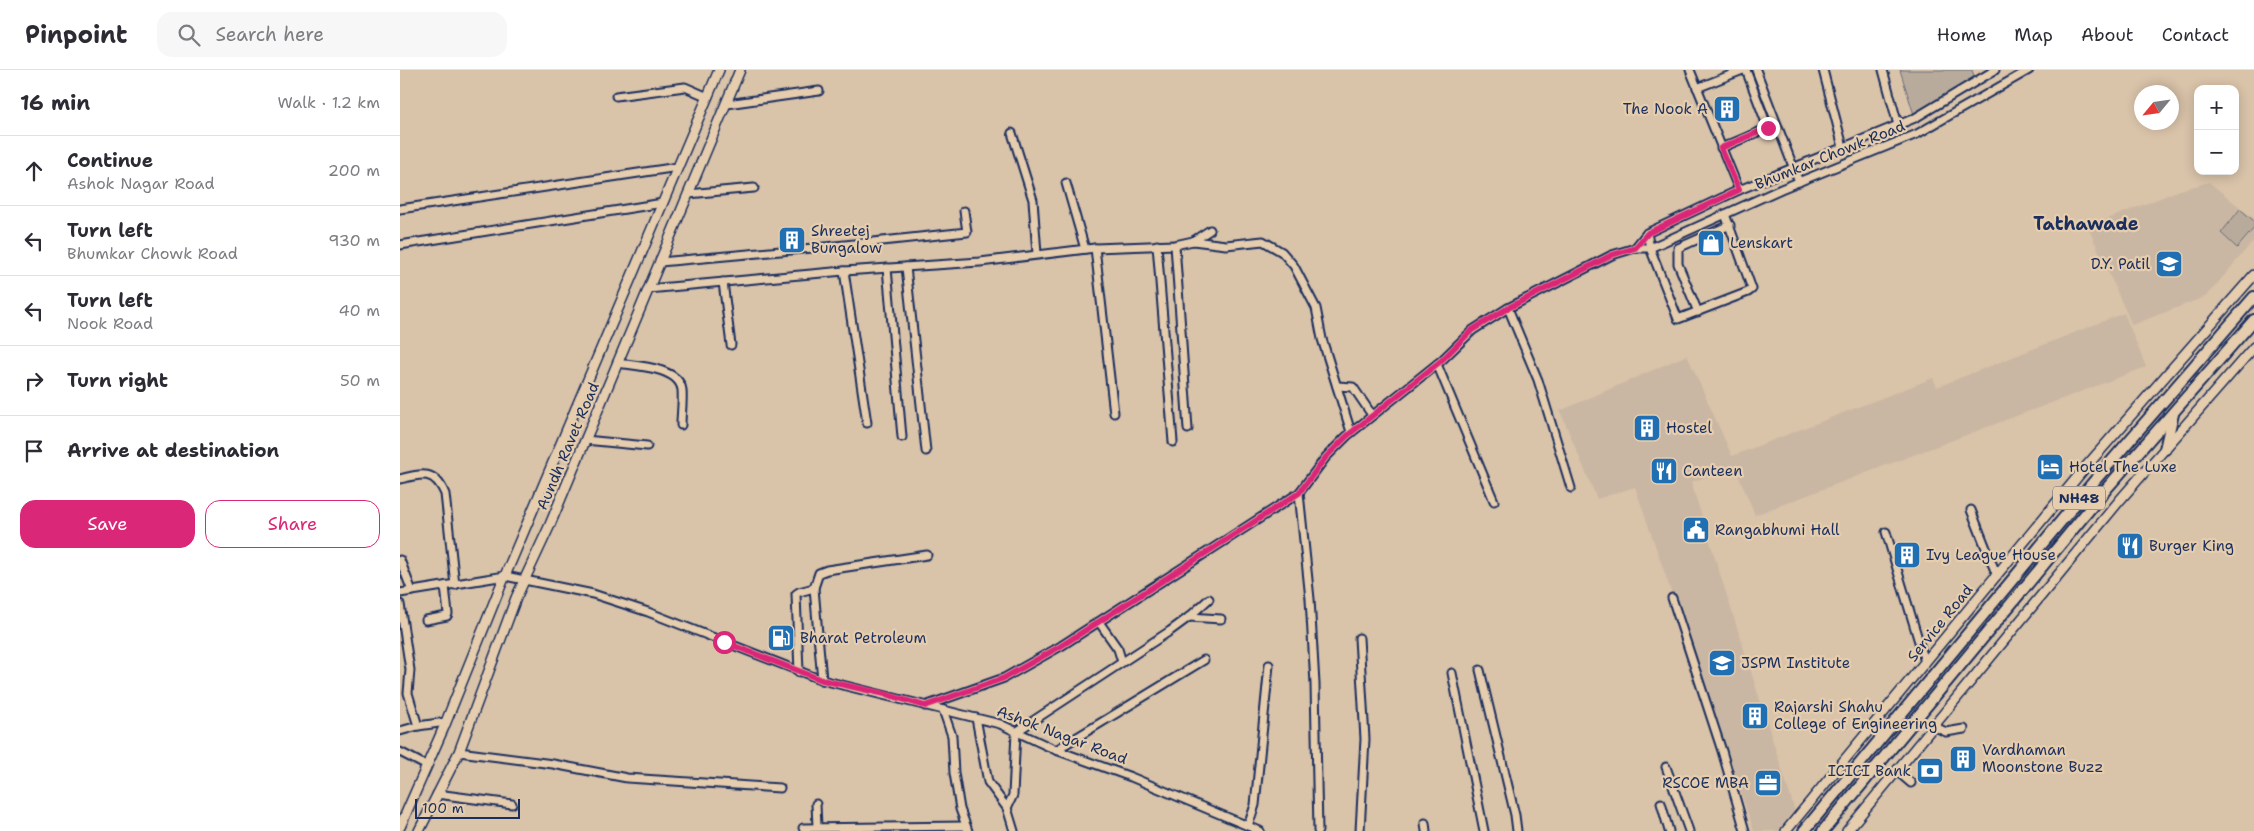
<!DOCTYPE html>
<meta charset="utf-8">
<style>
:root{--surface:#fff;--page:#f7f7f7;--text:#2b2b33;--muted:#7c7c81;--line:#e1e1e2;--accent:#db2777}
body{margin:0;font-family:"Shantell Sans",sans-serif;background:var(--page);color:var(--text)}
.controls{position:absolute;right:15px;top:15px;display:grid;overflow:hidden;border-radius:10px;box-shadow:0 2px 12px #0003}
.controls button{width:45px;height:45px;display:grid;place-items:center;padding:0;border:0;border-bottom:1px solid var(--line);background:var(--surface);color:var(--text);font:25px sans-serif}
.compass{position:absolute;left:1734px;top:15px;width:45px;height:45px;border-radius:50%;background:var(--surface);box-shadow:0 2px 12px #0003;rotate:241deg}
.scale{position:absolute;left:15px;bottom:12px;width:105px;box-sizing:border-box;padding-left:5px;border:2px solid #1b2f5e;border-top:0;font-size:14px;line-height:18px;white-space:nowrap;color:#1b2f5e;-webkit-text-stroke:4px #e5cdae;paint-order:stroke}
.stop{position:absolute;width:15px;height:15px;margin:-11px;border:4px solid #db2777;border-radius:50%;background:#fff}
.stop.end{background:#db2777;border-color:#fff;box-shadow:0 1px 5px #0008}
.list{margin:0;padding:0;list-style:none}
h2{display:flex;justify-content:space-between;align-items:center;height:65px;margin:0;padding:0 20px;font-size:21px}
h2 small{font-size:16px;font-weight:400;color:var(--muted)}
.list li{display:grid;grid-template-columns:32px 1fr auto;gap:15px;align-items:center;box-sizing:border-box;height:70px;padding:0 20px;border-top:1px solid var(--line)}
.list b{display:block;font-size:19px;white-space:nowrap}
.list p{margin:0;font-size:16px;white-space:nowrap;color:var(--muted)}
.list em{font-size:16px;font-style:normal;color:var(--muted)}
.actions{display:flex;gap:10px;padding:15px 20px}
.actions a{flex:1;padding:11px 0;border:1px solid var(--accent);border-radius:15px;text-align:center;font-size:18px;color:var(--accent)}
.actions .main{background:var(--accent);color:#fff}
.icon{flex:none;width:28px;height:28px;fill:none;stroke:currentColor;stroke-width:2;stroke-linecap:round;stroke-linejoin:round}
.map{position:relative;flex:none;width:1854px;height:761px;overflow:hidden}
header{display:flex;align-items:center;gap:30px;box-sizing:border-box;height:70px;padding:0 25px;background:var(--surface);border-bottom:1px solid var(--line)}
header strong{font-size:24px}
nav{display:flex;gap:28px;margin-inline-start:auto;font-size:18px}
.search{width:350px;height:45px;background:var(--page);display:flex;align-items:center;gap:12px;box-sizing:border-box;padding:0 18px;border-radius:15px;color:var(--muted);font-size:19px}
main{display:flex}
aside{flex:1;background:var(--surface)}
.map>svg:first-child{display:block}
.built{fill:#cab7a3}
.green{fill:#b9ab9c;stroke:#6a6d7d}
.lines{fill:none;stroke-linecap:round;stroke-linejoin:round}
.minor-casing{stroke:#1b2f5e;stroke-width:11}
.major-casing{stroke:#1b2f5e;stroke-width:12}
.highway-casing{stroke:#1b2f5e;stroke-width:14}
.minor{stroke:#e5cdae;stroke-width:7}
.major{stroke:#e5cdae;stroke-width:9}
.highway{stroke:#e5cdae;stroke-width:10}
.route{stroke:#db2777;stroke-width:6}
.labels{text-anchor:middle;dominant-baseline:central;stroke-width:4.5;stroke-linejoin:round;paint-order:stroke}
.shield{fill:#e5cdae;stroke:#585e76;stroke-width:1}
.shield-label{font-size:14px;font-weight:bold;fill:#1b2f5e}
.poi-label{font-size:15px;fill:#1b2f5e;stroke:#e5cdae;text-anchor:start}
.street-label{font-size:15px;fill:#1b2f5e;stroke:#e5cdae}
.quarter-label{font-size:18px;font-weight:bold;fill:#1b2f5e;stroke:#e5cdae}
</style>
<header>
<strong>Pinpoint</strong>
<div class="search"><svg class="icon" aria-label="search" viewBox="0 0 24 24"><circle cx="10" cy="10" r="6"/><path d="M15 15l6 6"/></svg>Search here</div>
<nav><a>Home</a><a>Map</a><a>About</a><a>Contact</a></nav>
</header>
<main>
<aside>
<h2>16 min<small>Walk · 1.2 km</small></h2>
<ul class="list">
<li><svg class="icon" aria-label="ahead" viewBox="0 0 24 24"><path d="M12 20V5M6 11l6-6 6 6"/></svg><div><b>Continue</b><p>Ashok Nagar Road</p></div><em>200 m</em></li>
<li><svg class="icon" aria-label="left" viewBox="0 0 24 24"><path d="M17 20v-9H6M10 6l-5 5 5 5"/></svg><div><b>Turn left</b><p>Bhumkar Chowk Road</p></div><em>930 m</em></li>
<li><svg class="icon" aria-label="left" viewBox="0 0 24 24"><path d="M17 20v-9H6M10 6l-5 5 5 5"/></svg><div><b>Turn left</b><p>Nook Road</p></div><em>40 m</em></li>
<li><svg class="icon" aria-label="right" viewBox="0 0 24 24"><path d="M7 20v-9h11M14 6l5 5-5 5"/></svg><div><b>Turn right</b></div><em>50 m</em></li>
<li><svg class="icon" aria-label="arrive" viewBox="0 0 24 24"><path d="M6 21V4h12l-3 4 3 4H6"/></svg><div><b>Arrive at destination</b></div></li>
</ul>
<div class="actions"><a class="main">Save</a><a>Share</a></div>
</aside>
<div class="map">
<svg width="1854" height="761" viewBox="0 0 1854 761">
<rect width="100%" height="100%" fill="#d9c3a9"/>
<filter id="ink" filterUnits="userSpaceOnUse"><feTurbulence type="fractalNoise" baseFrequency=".02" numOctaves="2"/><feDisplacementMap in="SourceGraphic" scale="10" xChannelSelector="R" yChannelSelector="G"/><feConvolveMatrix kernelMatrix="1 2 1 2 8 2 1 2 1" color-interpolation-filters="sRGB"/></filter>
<g filter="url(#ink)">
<g class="built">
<path d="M1809 112 1854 149V170L1807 226 1732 255 1688 157 1780 120Z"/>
<path d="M1724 243 1746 297 1355 445 1335 397 1291 412 1395 741 1379 761H1354L1235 417 1197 429 1160 341 1287 285 1332 386 1533 308 1537 317Z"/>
</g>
<g class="green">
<path d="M1500 0H1572L1575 9 1515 48Z"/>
<path d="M1840 139 1854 151V158L1837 178 1821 163Z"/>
</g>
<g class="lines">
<g class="minor-casing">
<g id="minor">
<path d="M1290 0 1339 120"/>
<path d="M1356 0 1399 112"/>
<path d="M1423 0 1443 77"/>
<path d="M1483 0 1498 55"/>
<path d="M1297 18 1343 0"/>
<path d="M216 26 285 17 308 27"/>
<path d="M327 34 419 21"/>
<path d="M612 63 633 130 637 184"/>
<path d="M1321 78 1368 58 1346 0"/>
<path d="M666 113 685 179"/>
<path d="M288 124 354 118"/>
<path d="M0 139 278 97"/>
<path d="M1247 163 1250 178 1278 249 1348 222 1352 219 1325 144"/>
<path d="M793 171 826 175 863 171 882 182 894 196 916 238 922 269 951 362"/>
<path d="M0 175 263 133"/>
<path d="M757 175 773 372"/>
<path d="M775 175 788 359"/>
<path d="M695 178 714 343"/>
<path d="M1235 178 1247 163 1339 120 1515 48 1595 0"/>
<path d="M260 192 435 176 567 162 564 141"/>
<path d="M506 197 526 381"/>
<path d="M487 198 502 367"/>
<path d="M444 201 467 353"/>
<path d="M323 212 331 275"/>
<path d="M248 219 444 201 580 192 695 178 775 175 793 171 810 160"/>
<path d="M1108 238 1138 310 1171 418"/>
<path d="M1298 242 1278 194V178L1330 155"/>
<path d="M217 293C236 296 279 297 282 320 283 331 281 344 281 355"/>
<path d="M1037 294 1094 431"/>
<path d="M937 316 953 317 972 345"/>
<path d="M185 370 247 376"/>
<path d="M0 409C23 403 35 400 45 424L55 515"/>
<path d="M899 423 910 529 915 614 918 761"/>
<path d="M1571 440 1597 506"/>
<path d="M1486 462 1525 592"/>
<path d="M0 490 12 521"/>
<path d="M0 523 105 506 193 524 248 542 422 610 600 654 656 680 731 707 860 761"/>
<path d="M1272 528 1322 681 1345 761"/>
<path d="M0 534 10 600 8 623 18 656"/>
<path d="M789 547 821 549"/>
<path d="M26 550 47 546 48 544 45 516"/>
<path d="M699 552 718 579 722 592"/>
<path d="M959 568 965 669 960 761"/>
<path d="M1080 600 1115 745 1117 761"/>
<path d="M399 602 396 524 399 522 414 518"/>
<path d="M1052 603 1084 761"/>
<path d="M422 610 414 518 419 503 427 500 527 485"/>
<path d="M525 636 604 608 661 576 899 423 926 387 947 366 1042 290 1073 260 1108 238 1212 185 1235 178H1250L1381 119 1517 64 1629 0"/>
<path d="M543 640 552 666 554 703 560 739 568 761"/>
<path d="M576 648 588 712 607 738"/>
<path d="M1533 656 1546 662 1564 659"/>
<path d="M0 661 18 656 46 652"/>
<path d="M656 680 804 590"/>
<path d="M0 682 27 696"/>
<path d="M59 682 153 694 227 708 380 718"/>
<path d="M1266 697 1289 761"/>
<path d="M1497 701 1511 713"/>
<path d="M37 724 112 734"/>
<path d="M1261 733 1269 761"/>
<path d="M416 734 417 757"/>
<path d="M1025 753 1026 761"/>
<path d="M848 756 855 735 869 595"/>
<path d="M403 758 566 756"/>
<path d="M614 761 607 738 613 725 616 662 770 561 789 547 809 529"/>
</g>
</g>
<g class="major-casing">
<g id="major">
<path d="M0 757 44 657 99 520 319 0"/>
<path d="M19 761 59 682 116 528 149 457 340 0"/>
<path d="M1386 761 1684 399 1854 205"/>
<path d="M1447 761 1720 430 1854 277"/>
</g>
</g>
<g class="highway-casing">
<g id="highway">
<path d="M1765 379 1773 344"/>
<path d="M1404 761 1696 409 1854 227"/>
<path d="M1423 761 1707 418 1854 250"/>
</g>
</g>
<use href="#minor" class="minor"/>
<use href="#major" class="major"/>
<use href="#highway" class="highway"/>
</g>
</g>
<g class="lines" filter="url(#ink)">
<path class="route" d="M324 572 422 610 485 624 525 636 604 608 661 576 899 423 926 387 947 366 1042 290 1072 260 1108 238 1212 185 1235 178 1248 163 1339 120 1321 78 1368 58"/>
</g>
<defs>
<g id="building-square" transform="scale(1.4375)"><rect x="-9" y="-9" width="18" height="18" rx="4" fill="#1f6fb2" stroke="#e5cdae"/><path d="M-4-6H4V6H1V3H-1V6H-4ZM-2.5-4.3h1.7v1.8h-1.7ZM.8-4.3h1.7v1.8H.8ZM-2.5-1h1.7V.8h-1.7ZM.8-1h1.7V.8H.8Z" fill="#fff"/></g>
<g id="shop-square" transform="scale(1.4375)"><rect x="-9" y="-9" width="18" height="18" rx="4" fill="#1f6fb2" stroke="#e5cdae"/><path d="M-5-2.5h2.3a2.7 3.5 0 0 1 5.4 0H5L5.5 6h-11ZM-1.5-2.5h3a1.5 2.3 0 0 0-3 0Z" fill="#fff"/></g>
<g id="university-square" transform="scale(1.4375)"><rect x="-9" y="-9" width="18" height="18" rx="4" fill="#1f6fb2" stroke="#e5cdae"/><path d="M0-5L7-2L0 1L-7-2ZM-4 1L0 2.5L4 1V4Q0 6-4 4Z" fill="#fff"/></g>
<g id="hotel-square" transform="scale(1.4375)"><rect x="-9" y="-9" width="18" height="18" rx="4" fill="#1f6fb2" stroke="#e5cdae"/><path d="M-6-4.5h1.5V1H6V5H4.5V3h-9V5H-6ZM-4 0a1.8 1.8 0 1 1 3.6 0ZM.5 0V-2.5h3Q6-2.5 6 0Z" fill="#fff"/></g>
<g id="restaurant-square" transform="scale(1.4375)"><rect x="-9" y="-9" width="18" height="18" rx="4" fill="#1f6fb2" stroke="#e5cdae"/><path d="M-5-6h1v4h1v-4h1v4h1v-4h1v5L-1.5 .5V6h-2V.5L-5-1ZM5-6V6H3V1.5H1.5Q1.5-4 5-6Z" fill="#fff"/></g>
<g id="civic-square" transform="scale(1.4375)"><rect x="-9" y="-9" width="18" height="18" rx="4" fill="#1f6fb2" stroke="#e5cdae"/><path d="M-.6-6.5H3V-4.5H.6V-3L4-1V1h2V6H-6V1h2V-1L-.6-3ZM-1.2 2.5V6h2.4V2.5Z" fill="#fff"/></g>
<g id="fuel-square" transform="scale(1.4375)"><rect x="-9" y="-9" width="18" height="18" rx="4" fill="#1f6fb2" stroke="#e5cdae"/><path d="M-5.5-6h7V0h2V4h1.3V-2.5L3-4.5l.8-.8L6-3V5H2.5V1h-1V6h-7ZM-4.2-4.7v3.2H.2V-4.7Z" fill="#fff"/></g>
<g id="bank-square" transform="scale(1.4375)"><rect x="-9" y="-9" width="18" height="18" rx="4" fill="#1f6fb2" stroke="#e5cdae"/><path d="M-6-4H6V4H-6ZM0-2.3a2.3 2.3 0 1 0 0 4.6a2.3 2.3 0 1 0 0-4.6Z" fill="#fff"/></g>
<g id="office-square" transform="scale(1.4375)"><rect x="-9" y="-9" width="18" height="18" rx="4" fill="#1f6fb2" stroke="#e5cdae"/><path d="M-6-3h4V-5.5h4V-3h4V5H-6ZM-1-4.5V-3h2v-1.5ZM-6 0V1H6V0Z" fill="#fff"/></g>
</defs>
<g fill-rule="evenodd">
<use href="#building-square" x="1327" y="39"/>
<use href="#building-square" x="392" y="170"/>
<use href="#shop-square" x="1311" y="173"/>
<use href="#university-square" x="1769" y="194"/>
<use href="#building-square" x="1247" y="358"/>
<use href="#hotel-square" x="1650" y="397"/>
<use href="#restaurant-square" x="1264" y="401"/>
<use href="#civic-square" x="1296" y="460"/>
<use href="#restaurant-square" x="1730" y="476"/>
<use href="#building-square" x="1507" y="485"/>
<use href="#fuel-square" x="381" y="568"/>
<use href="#university-square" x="1322" y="593"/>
<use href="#building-square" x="1355" y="646"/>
<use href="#building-square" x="1563" y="689"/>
<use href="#bank-square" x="1530" y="701"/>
<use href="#office-square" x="1368" y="713"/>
</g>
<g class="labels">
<rect class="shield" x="1653" y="416.5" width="52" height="23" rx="4"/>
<g class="shield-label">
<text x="1679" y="428">NH48</text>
</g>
<g class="poi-label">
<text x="1308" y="39" text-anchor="end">The Nook A</text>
<text x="411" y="161">Shreetej<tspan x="411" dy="17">Bungalow</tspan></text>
<text x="1330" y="173">Lenskart</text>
<text x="1750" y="194" text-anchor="end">D.Y. Patil</text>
<text x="1266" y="358">Hostel</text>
<text x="1669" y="397">Hotel The Luxe</text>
<text x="1283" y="401">Canteen</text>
<text x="1315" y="460">Rangabhumi Hall</text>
<text x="1749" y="476">Burger King</text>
<text x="1526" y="485">Ivy League House</text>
<text x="400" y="568">Bharat Petroleum</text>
<text x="1341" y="593">JSPM Institute</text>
<text x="1374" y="637">Rajarshi Shahu<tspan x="1374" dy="17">College of Engineering</tspan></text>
<text x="1582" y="680">Vardhaman<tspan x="1582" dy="17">Moonstone Buzz</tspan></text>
<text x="1511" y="701" text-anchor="end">ICICI Bank</text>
<text x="1349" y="713" text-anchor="end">RSCOE MBA</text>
</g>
<g class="street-label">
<text transform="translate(1430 85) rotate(-22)">Bhumkar Chowk Road</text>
<text transform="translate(168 376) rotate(-67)">Aundh Ravet Road</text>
<text transform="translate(1540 553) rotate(-51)">Service Road</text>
<text transform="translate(662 665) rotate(21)">Ashok Nagar Road</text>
</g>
<g class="quarter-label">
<text x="1686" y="154">Tathawade</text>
</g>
</g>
</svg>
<div class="controls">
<button>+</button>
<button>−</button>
</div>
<svg class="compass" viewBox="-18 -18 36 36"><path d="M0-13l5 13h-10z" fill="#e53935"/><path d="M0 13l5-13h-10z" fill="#7c7c81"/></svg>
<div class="scale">100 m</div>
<div class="stop" style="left:324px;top:572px"></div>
<div class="stop end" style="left:1368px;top:58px"></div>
</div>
</main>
